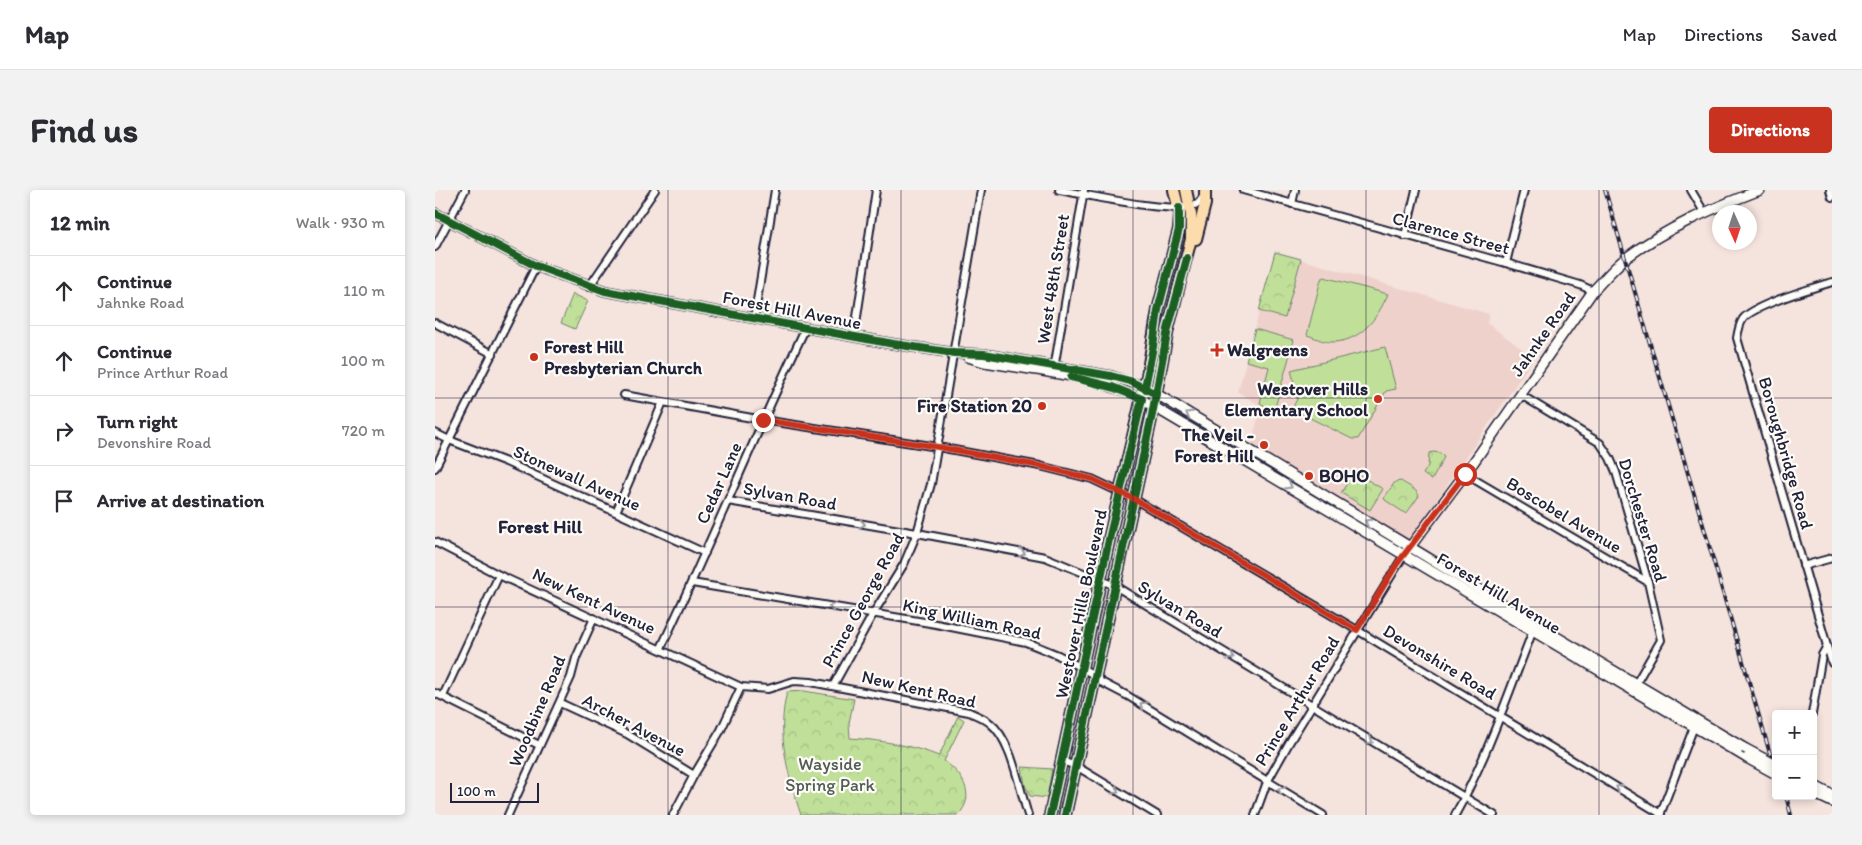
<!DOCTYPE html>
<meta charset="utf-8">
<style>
:root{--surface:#fff;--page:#f2f2f3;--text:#2b2b33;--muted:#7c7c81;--line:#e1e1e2;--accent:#c8321e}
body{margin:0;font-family:Itim,sans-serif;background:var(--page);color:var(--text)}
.controls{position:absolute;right:15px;bottom:15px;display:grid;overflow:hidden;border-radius:5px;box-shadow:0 2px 8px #0003}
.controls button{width:45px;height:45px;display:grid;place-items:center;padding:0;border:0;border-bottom:1px solid var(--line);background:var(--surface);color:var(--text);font:25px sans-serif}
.compass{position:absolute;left:1277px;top:15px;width:45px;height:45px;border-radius:50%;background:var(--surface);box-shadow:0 2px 8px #0003;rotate:177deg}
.scale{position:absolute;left:15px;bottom:12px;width:89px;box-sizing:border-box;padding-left:5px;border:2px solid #22223b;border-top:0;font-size:14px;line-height:18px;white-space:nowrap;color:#22223b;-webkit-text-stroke:4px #fdfcf7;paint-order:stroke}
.stop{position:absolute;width:15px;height:15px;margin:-11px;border:4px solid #c8321e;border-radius:50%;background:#fff}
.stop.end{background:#c8321e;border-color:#fff;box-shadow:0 1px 5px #0008}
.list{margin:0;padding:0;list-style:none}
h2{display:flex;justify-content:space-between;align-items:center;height:65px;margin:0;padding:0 20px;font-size:21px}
h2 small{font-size:16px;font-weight:400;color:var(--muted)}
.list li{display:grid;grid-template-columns:32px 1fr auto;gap:15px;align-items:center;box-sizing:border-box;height:70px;padding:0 20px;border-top:1px solid var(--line)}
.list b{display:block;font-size:19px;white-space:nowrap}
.list p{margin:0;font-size:16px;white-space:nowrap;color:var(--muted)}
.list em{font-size:16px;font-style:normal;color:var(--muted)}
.icon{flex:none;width:28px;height:28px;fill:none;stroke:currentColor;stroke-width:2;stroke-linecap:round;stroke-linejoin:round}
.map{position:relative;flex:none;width:1397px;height:625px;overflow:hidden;border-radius:5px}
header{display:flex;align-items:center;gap:30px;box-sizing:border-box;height:70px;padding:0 25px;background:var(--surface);border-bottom:1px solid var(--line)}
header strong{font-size:24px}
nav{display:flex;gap:28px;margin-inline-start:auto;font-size:18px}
.intro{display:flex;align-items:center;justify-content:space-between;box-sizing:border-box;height:120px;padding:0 30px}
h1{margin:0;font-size:35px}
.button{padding:12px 22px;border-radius:5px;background:var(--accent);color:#fff;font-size:18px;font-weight:700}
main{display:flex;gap:30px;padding:0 30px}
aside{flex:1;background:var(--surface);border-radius:5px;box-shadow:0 2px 8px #0003}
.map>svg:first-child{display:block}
.built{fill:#efd1cb}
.grass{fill:#c0e099;stroke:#71816a}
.forest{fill:url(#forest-crowns);stroke:#71816a}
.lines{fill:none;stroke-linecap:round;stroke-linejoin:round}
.street-casing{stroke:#22223b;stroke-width:10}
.secondary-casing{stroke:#22223b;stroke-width:12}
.primary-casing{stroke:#22223b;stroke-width:14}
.street{stroke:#fdfcf7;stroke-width:6}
.secondary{stroke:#fdfcf7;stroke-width:9}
.primary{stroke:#fcdcac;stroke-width:10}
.rail-casing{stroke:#22223b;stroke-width:4}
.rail{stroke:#fdfcf7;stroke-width:2;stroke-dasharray:5.5;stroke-linecap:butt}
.secondary-bridge-casing{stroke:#22223b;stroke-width:12;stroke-linecap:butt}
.secondary-bridge{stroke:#fdfcf7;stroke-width:9}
.cycleway-casing{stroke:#fdfcf7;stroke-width:11}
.cycleway{stroke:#1b5e20;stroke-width:8}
.oneway{stroke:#9a9aa2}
.route{stroke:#c8321e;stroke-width:6}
.grid{fill:none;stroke:#22223b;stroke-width:1;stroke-opacity:0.55}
.poi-dot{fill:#c8321e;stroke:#fdfcf7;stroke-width:2}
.labels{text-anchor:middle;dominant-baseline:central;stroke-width:4.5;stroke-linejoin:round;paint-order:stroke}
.street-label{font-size:18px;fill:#22223b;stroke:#fdfcf7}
.poi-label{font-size:18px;font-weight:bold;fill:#22223b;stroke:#fdfcf7;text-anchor:start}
.park-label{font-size:18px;fill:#515b57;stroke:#fdfcf7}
.neighbourhood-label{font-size:19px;font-weight:bold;fill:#22223b;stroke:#fdfcf7}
</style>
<header>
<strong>Map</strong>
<nav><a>Map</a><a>Directions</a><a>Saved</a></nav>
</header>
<div class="intro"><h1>Find us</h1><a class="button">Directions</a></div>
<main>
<aside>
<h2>12 min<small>Walk · 930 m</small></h2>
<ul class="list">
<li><svg class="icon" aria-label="ahead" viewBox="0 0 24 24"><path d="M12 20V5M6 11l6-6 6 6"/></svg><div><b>Continue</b><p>Jahnke Road</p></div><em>110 m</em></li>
<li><svg class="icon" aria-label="ahead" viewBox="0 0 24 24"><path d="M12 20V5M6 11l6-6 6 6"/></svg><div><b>Continue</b><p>Prince Arthur Road</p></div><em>100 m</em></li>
<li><svg class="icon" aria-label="right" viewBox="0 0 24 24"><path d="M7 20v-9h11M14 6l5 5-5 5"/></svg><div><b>Turn right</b><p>Devonshire Road</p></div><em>720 m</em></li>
<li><svg class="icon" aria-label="arrive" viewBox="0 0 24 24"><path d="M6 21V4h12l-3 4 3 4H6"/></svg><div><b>Arrive at destination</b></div></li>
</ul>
</aside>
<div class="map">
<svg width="1397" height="625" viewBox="0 0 1397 625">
<defs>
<pattern id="forest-crowns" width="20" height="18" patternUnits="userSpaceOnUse" patternTransform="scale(1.25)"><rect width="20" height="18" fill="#c0e099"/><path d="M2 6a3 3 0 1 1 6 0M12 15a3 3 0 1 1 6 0" fill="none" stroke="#a5c085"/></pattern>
</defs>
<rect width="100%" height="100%" fill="#f5e3dd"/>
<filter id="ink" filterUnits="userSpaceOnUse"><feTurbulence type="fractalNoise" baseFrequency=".02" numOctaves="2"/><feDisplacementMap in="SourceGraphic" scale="10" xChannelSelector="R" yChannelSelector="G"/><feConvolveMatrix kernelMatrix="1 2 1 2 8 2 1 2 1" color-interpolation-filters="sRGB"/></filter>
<g filter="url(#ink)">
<path class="built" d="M840 62 1054 124 1052 133 1099 168 974 351 816 256 826 216 803 202Z"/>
<g class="grass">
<path d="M889 87 953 104C942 129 925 153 895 152 888 152 879 147 872 145L886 89Z"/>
<path d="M820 139 859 150 839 221 825 213 834 177 811 171Z"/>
<path d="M950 157 961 199 951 201 923 249H917L857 219 863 207 856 180Z"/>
</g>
<g class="forest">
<path d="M840 62 866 69 850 128 824 121Z"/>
<path d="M138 104 153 111 140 139 126 133Z"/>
<path d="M998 262 1005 263 1009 267 997 290 988 284 993 276 994 263Z"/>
<path d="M919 282 948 299 935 320 906 303Z"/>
<path d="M966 291C973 296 981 298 984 306L971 324 950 310 949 308 960 292Z"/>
<path d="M369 501 419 509 414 533 415 548C444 550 476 555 504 566L523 526 529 530 509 571C527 583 542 606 523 625H366C353 585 341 544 352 502Z"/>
<path d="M587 577 617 579 612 608 595 606 590 595Z"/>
</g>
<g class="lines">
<g class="street-casing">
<g id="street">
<path d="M624 0C650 4 742 26 762 14 765 12 767 8 769 5"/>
<path d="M808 0 1071 73 1145 95 1158 101"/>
<path d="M1256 0 1269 22"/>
<path d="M1395 0 1397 7"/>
<path d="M857 14 860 0"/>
<path d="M970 46 981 0"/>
<path d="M0 57 30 0"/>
<path d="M1071 73 1089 0"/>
<path d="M1397 92C1378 98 1318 115 1308 129 1304 135 1303 142 1302 148L1397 473"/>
<path d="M154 97 220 0"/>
<path d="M319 129 340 0"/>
<path d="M0 133 58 164"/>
<path d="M419 147 441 0"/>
<path d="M619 179 649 0"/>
<path d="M189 205 328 230 503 257 605 276 657 289 699 309 922 440 1226 624"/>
<path d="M1086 205 1165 253 1175 268 1181 282 1213 392 1226 450 1199 497"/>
<path d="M0 243 14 250 71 272 270 363"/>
<path d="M0 278 101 76"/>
<path d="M1030 284 1213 392"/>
<path d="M293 311 482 343 610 367 680 396 1059 625"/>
<path d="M181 322 228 212"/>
<path d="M0 352 64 385 306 497 333 499 359 491 376 492 534 522C541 525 549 528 555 533 577 550 584 598 593 625"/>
<path d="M1368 376 1397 368"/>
<path d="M257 393 501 434 591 452 623 465 661 486 666 492 693 506 888 625"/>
<path d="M226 458C276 353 320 245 370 139"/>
<path d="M398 496 438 424 469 374 482 343 496 294 546 0"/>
<path d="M0 503 104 555"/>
<path d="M8 506 64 385"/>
<path d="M125 513 192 544 259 585"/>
<path d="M1377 524 1387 465 1392 456"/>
<path d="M627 571 641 576 722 625"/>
<path d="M73 625 136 487 141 468 159 428"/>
<path d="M238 625 259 585 286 540 306 497"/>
<path d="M820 625 832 592 854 553 969 365"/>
<path d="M1020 625C1053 566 1074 501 1099 438"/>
<path d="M1225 625 1260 534"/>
</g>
</g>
<g class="secondary-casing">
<g id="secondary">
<path d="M0 23 101 76 170 101 459 154 519 163 549 164 676 186 710 197 990 366 1100 434 1309 558"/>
<path d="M533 167 549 172C598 180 652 185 699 205L1312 568"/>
<path d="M972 361 1038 273 1158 101C1169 90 1179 77 1191 68 1231 38 1278 18 1325 0"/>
<path d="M1378 595 1397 605"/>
<path d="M1378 603 1397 612"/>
</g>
</g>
<g class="primary-casing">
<g id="primary">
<path d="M761 49 770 14V1"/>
<path d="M615 625 675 345 712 186 723 120 744 39 745 24 739 0"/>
<path d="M630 625 717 225 733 139 756 49V24L751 0"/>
</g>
</g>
<use href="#street" class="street"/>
<use href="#secondary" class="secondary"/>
<use href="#primary" class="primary"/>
<g class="rail-casing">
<g id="rail">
<path d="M1170 0 1341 584"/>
<path d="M1351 606 1356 625"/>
</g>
</g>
<use href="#rail" class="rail"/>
<g class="secondary-bridge-casing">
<g id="secondary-bridge">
<path d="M1309 558 1341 575"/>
<path d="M1312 568 1341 584"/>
</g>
</g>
<use href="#secondary-bridge" class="secondary-bridge"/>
<g class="cycleway-casing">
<g id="cycleway">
<path d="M0 23 101 76 170 101 459 154 519 163 549 164 676 186 695 191 721 204"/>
<path d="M710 197 718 157 723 120 744 39V18"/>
<path d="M615 625 675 345 707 209 677 197 636 187"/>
<path d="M630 625 717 225 733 139 752 68"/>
</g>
</g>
<use href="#cycleway" class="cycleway"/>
</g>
<defs><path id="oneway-chevron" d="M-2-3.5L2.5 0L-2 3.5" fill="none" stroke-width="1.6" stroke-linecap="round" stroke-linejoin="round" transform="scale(1.25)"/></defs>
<g class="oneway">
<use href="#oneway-chevron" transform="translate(754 224) rotate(-149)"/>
<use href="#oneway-chevron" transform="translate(854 296) rotate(31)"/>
<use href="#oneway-chevron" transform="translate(933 332) rotate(-149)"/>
<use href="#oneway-chevron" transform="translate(427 334) rotate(10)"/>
<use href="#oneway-chevron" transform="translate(587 363) rotate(11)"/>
<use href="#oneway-chevron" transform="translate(397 417) rotate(-171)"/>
<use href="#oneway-chevron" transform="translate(796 467) rotate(31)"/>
<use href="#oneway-chevron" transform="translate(708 515) rotate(-148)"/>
<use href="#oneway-chevron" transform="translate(935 551) rotate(31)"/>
<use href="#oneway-chevron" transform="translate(1184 598) rotate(-149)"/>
<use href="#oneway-chevron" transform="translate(846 600) rotate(-150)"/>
<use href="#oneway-chevron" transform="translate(681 601) rotate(31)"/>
</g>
</g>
<g class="lines" filter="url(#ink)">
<path class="route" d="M328 230 503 257 605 276 657 289 699 309 922 440 962 374 1030 284"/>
</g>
<path class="grid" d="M233 0V625M466 0V625M698 0V625M931 0V625M1164 0V625M0 208H1397M0 417H1397"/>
<g class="poi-dot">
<path d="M779.5 152.5h5v5h5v5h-5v5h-5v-5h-5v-5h5z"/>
<circle cx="99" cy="167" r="5"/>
<circle cx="943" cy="209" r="5"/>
<circle cx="607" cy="216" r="5"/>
<circle cx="829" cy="255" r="5"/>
<circle cx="874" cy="286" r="5"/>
</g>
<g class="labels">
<g class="street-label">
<text transform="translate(1016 43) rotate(15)">Clarence Street</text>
<text transform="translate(618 89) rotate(-81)">West 48th Street</text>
<text transform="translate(357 120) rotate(11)">Forest Hill Avenue</text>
<text transform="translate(1108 144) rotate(-55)">Jahnke Road</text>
<text transform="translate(1351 263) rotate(74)">Boroughbridge Road</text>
<text transform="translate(142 288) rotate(24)">Stonewall Avenue</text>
<text transform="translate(284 293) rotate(-66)">Cedar Lane</text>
<text transform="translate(355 306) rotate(10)">Sylvan Road</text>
<text transform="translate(1129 325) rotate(31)">Boscobel Avenue</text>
<text transform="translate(1208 330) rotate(73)">Dorchester Road</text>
<text transform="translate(1064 403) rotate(31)">Forest Hill Avenue</text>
<text transform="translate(428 410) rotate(-61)">Prince George Road</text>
<text transform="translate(159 411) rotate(25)">New Kent Avenue</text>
<text transform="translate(646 414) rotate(-78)">Westover Hills Boulevard</text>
<text transform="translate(745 419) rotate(31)">Sylvan Road</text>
<text transform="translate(537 429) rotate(12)">King William Road</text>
<text transform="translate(1005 472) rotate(31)">Devonshire Road</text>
<text transform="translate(484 499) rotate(13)">New Kent Road</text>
<text transform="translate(862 511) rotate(-59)">Prince Arthur Road</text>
<text transform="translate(102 521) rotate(-67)">Woodbine Road</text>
<text transform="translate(199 535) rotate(28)">Archer Avenue</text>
</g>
<g class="poi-label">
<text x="109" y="157">Forest Hill<tspan x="109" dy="21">Presbyterian Church</tspan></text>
<text x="792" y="160">Walgreens</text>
<text x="933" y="199" text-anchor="end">Westover Hills<tspan x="933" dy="21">Elementary School</tspan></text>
<text x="597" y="216" text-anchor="end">Fire Station 20</text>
<text x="819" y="245" text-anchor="end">The Veil -<tspan x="819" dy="21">Forest Hill</tspan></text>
<text x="884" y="286">BOHO</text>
</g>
<g class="park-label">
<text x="395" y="574">Wayside<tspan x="395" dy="21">Spring Park</tspan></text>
</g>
<g class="neighbourhood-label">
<text x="105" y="336">Forest Hill</text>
</g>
</g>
</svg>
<div class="controls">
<button>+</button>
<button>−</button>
</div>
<svg class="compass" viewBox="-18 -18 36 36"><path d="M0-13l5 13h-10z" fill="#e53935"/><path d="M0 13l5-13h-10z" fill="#7c7c81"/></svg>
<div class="scale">100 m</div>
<div class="stop" style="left:1030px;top:284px"></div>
<div class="stop end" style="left:328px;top:230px"></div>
</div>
</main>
